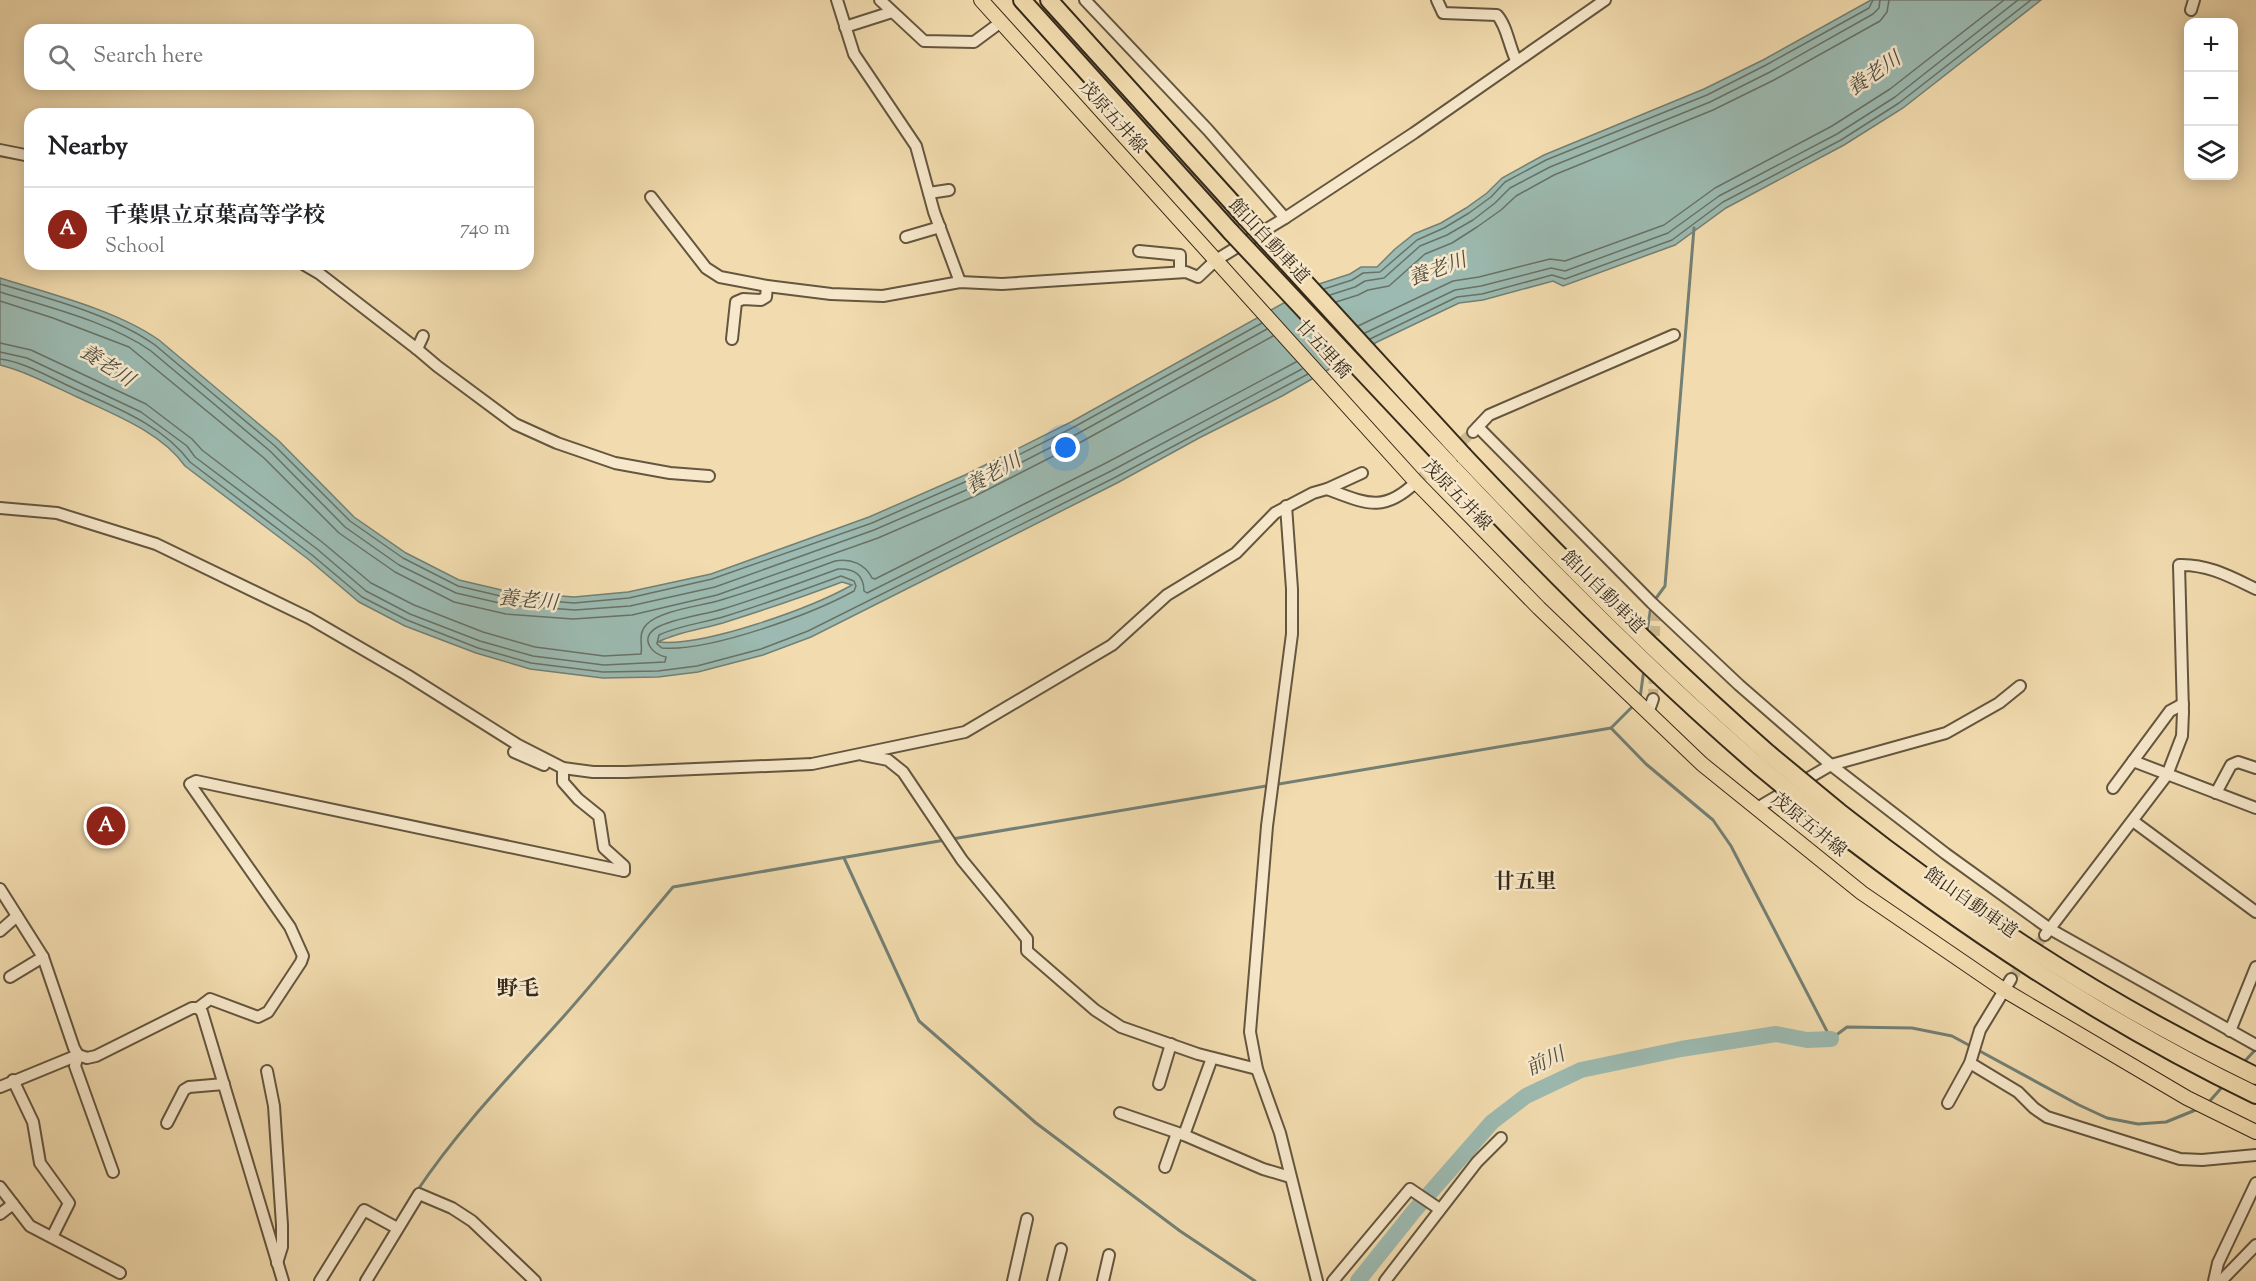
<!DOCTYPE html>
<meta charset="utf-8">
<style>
:root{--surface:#fff;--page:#f2f2f2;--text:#202124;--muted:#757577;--line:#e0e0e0;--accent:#8f2418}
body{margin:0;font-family:"Sorts Mill Goudy","Noto Serif JP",serif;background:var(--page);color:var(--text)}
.controls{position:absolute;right:18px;top:18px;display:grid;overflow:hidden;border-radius:12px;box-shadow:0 3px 15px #0003}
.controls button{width:54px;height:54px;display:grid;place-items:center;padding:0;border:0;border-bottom:2px solid var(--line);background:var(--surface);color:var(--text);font:30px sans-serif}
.you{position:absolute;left:1066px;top:448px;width:21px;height:21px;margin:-15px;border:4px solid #fff;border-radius:50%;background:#1a73e8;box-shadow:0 0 0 9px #1a73e833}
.badge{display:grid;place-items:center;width:39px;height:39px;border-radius:50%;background:var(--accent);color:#fff;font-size:20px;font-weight:700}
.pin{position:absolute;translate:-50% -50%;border:3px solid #fff;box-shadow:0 2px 6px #0006}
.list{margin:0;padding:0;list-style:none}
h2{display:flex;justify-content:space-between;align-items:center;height:78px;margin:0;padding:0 24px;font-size:26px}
h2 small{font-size:20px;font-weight:400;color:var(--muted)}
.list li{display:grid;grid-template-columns:39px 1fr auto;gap:18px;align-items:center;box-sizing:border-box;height:84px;padding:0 24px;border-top:2px solid var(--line)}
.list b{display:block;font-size:22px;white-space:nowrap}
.list p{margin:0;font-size:20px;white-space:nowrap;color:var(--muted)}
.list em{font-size:20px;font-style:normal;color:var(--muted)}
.icon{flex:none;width:33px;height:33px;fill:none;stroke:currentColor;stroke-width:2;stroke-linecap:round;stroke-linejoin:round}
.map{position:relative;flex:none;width:2256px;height:1281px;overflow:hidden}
.search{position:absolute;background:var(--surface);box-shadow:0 3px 15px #0003;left:24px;top:24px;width:510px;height:66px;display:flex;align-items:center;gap:15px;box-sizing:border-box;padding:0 21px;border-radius:18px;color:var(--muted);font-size:22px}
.panel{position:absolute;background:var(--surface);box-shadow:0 3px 15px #0003;left:24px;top:108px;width:510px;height:162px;border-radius:18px}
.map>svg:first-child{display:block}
.water{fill:#9cbab1;stroke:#738075;stroke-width:1.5;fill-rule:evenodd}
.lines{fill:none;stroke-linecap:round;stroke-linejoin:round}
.shore{stroke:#687266;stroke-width:1.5}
.stream{stroke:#738075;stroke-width:3}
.river{stroke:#9cbab1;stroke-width:16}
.minor-tunnel{stroke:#ccb891;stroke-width:10;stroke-dasharray:10 5;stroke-linecap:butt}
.minor-casing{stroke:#64563f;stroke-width:14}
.major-casing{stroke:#35291a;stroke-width:16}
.highway-casing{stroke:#35291a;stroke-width:20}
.minor{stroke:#f7e8cb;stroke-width:10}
.major{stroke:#f2dcaf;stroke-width:14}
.highway{stroke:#f2dcaf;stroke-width:16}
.highway-bridge-casing{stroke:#35291a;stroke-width:20;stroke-linecap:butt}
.highway-bridge{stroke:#f2dcaf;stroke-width:16}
.labels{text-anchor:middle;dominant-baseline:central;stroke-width:5;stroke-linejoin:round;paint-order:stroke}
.street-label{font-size:18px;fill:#35291a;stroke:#f7e8cb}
.water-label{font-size:20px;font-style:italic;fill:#4f4d40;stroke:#f7e8cb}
.quarter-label{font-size:21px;font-weight:bold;fill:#35291a;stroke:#f7e8cb}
</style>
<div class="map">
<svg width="2256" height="1281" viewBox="0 0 2256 1281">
<rect width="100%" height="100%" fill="#f2dcaf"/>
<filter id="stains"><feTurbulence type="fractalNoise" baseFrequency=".00333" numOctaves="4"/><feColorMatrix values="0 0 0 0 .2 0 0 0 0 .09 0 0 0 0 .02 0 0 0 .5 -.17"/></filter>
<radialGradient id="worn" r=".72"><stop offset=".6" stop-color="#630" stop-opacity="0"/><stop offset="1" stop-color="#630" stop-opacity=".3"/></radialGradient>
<path class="water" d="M1871 0H2041L1903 108 1844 145 1726 208 1675 245 1563 286 1553 281 1483 300 1459 303 1377 342 1282 396 1199 438 1117 483 811 637 763 655 698 672 658 677 603 678 530 669 476 653 405 626 359 602 308 559 185 466C161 432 113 414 77 397 51 385 27 372 0 365V278C51 294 116 310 159 340L279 441 354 517 406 553 459 580 510 592 574 597 628 592 711 574 869 517 965 475 1071 422 1316 285 1350 274 1361 267H1377L1395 249 1414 234 1441 223 1466 208 1487 193 1502 178 1544 155 1704 89 1763 60ZM842 582 852 585C811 608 704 647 658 642 680 631 705 629 729 621 767 609 805 596 842 582Z"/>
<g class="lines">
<g class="shore">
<path d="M0 284C50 299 113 315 155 345L275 446 350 521 403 558 458 586 509 598 574 603 629 598 712 579 872 523 967 481 1074 427 1262 323"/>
<path d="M1324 289 1352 280 1363 273 1380 272 1417 240 1444 228 1469 213 1491 197 1505 182 1546 160 1707 95 1766 65 1869 8 1873 0"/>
<path d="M0 292C48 307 110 322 151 351L270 451 345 527 399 565 456 593 508 605 575 610 630 606 715 587 874 530 971 488 1077 434 1267 329"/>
<path d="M1330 295 1355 287 1365 281 1384 278 1420 246 1447 235 1473 220 1495 203 1510 188 1550 167 1710 102 1770 72 1873 14 1879 8 1880 0"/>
<path d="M0 301 53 318 129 347 264 458 339 533 395 572 454 602 506 614 573 619 632 615 717 595 878 538 975 496 1081 442 1273 336"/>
<path d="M1336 302 1358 295 1368 290 1389 286 1425 254 1452 243 1477 227 1501 210 1516 196 1554 175 1713 110 1774 80 1880 21 1887 12 1889 0"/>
<path d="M1358 326 1453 281 1479 277 1550 259 1565 261 1664 225 1715 188 1832 126 1890 89 2004 0"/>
<path d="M1365 333 1455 290 1481 286 1551 268 1565 271 1668 233 1719 196 1837 134 1895 97 2018 0"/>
<path d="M1370 339 1457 297 1482 294 1552 275 1565 279 1672 240 1723 202 1841 140 1899 103 2031 0"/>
<path d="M0 343 31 350 146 404 192 439 202 450 322 542 371 583 414 605 483 632 535 647 604 656 641 654C643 644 637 634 647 624 661 610 702 606 721 600 760 588 798 575 835 561 851 558 865 564 872 578L875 579 1106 463 1296 362"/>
<path d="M0 352 27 358 141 412 187 446 195 457 317 549 366 591 410 614 480 641 533 656 604 665 665 662 666 657C652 654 639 639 656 628 674 618 703 615 723 609 762 597 800 583 838 569 854 568 864 575 864 591L867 593 1111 471 1302 369"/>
<path d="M0 359C24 362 47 376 69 386 111 406 161 423 190 462L312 555 362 597 407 620 478 648 531 663 603 672 658 671 697 666 761 649 808 631 1114 478 1308 374"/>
<path d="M841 576 854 581 856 586 854 591C812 614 709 652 662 648L657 644 659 635C680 625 704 623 726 616 765 604 803 590 841 576Z"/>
</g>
<g class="stream">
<path d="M1654 601 1665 586 1694 228"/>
<path d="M1647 632 1651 606"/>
<path d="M1640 698 1644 669"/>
<path d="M1611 728 1646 764 1713 820 1731 846 1831 1039 1847 1027 1912 1028 1952 1036 2079 1105 2107 1118 2138 1124 2166 1122 2198 1109"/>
<path d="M952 839 1611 728 1634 705"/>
<path d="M844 858 919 1021 1036 1123 1180 1231 1255 1281"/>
<path d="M2244 1062 2256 1049"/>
<path d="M2208 1103 2224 1085"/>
<path d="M417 1191C459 1128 513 1073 564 1016 601 974 637 930 673 887L945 840"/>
</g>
<path class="river" d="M1358 1281 1414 1211 1492 1122 1526 1096 1581 1070 1681 1049 1776 1034 1807 1040 1831 1039"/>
<g class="minor-tunnel">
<path d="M1416 482 1473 432"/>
<path d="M1654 651 1656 612"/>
<path d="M1653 699 1654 670"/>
<path d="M2011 979 2045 935"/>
</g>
<g class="minor-casing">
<g id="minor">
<path d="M837 0 854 54 916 146 934 212 960 282"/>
<path d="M880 0 924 41 974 42 1001 22"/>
<path d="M1085 0 1208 130 1285 218"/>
<path d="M1437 0 1443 13 1497 15C1507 26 1509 46 1516 60"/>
<path d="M2191 10 2194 0"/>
<path d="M845 27 892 12"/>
<path d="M0 150 30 156"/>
<path d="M929 193 949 190"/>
<path d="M651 197 706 268 720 277 767 286 831 294 883 296 960 282 1002 284 1186 272 1198 277 1216 260 1285 218 1414 133 1605 0"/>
<path d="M906 237 940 227"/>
<path d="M1139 251 1180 255V272"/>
<path d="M303 264 320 274 417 349 437 366 515 424 557 443 615 463 670 473 709 476"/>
<path d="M732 339 736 302 743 299 761 300 766 297 767 286"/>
<path d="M417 349 423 336"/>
<path d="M1478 427 1652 603 1739 685 1831 765 1946 854 2050 929 2256 1045"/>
<path d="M1473 432 1489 415 1674 335"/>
<path d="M1327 489C1365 503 1383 514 1416 482"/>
<path d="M1286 506 1292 589V634L1267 826 1250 1032 1257 1069 1280 1133 1317 1281"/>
<path d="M0 508 57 513 156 544 309 618 407 675 518 745 563 768 593 772H626L812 764 965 732 1112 645 1167 595 1236 553 1275 513 1313 493 1327 489 1362 473"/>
<path d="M1648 713 1653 699"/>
<path d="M514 752 544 765"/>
<path d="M863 755 888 760 903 772 962 860 1027 939V951L1095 1010 1121 1027 1198 1054 1257 1069"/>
<path d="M2133 761 2256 808"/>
<path d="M563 768V782L578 799 599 816 604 848 624 866V871"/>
<path d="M2113 788 2170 711 2183 704"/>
<path d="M2216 793 2231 765 2238 762 2256 768"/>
<path d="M1757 808 1831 765 1946 733 1999 703 2020 686"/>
<path d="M2133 821 2256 912"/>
<path d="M0 889 43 957 74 1048 78 1055 75 1066 113 1172"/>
<path d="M0 931 17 916"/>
<path d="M2045 935 2167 775 2182 736 2183 712 2179 565C2208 564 2231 577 2256 589"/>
<path d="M10 977 43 957"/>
<path d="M198 1008 202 1012 283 1281"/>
<path d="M2230 1031 2256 967"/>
<path d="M1970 1063 2018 1092 2034 1108 2047 1117 2180 1159 2202 1160 2256 1155"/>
<path d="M267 1071 274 1106 282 1225V1247L277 1263"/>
<path d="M13 1080 33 1122 40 1163 69 1203 52 1237"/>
<path d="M1159 1084 1171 1044"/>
<path d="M0 1087 78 1055 87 1058 96 1056 192 1008H198L210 999 258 1017 268 1012 301 962 303 956 290 927 190 784 196 781 624 871"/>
<path d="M1948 1103 1970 1063 1980 1030 2011 979"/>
<path d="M1120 1113 1184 1135 1263 1169 1290 1177"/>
<path d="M167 1123 184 1090 189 1087 224 1084"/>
<path d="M1184 1135 1212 1058"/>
<path d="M1165 1167 1177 1133"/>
<path d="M0 1187 30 1226 120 1273"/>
<path d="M0 1214 13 1204"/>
<path d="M320 1281 364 1210 397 1228"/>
<path d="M366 1281 419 1194 452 1208 472 1221 535 1281"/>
<path d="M1013 1281 1027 1219"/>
<path d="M1053 1281 1061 1249"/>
<path d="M1103 1281 1109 1255"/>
<path d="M1333 1281 1410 1189 1438 1208"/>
<path d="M1385 1281 1477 1162 1501 1138"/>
<path d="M2214 1281 2218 1263 2256 1183"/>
<path d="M2221 1281 2256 1245"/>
</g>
</g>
<g class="major-casing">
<path id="major" d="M981 0 1416 482 1539 608 1702 764 1862 893 2004 990 2187 1098 2256 1132"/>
</g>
<g class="highway-casing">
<g id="highway">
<path d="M1022 0 1231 232"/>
<path d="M1049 0 1245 217"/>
<path d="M1464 456C1562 560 1662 660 1769 754"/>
<path d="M1450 465C1549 570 1650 672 1759 766"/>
<path d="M1838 811C1968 914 2107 1004 2256 1076"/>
<path d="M1827 822C1961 926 2102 1021 2256 1095"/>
</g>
</g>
<use href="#minor" class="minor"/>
<use href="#major" class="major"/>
<use href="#highway" class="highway"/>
<g class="highway-bridge-casing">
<g id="highway-bridge">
<path d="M1245 217 1464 456"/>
<path d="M1231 232 1450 465"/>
<path d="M1769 754 1838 811"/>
<path d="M1759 766 1827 822"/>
</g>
</g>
<use href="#highway-bridge" class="highway-bridge"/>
</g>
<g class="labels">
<g class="street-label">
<text transform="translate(1112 118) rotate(48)">茂原五井線</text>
<text transform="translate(1268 242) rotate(47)">館山自動車道</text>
<text transform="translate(1322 350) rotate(48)">廿五里橋</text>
<text transform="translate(1456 496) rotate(46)">茂原五井線</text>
<text transform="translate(1602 593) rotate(45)">館山自動車道</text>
<text transform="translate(1808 826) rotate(39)">茂原五井線</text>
<text transform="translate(1970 904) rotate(35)">館山自動車道</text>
</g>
<g class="water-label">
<text transform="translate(1875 75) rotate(-35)">養老川</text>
<text transform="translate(1438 271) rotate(-20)">養老川</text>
<text transform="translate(106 367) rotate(33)">養老川</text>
<text transform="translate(994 475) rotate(-30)">養老川</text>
<text transform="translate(528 602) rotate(5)">養老川</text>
<text transform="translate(1546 1063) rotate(-25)">前川</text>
</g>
<g class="quarter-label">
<text x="1525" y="883">廿五里</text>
<text x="518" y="990">野毛</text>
</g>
</g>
<rect width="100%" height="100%" filter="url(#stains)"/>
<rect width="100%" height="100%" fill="url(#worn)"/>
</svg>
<div class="controls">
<button>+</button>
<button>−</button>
<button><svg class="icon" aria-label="layers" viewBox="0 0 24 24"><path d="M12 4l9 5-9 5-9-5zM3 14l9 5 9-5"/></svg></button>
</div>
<div class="you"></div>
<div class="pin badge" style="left:106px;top:826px">A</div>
<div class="search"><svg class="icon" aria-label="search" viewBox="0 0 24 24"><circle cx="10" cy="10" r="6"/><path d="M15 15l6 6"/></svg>Search here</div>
<section class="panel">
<h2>Nearby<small></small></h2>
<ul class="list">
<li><span class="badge">A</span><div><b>千葉県立京葉高等学校</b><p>School</p></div><em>740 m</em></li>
</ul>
</section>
</div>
